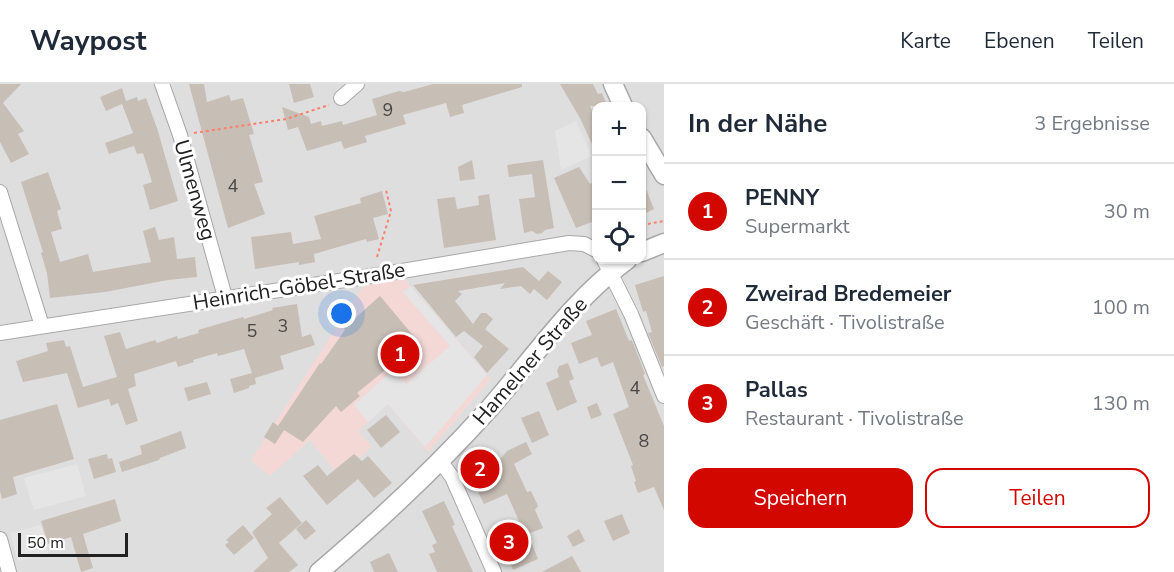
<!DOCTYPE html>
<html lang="de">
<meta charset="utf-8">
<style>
:root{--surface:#fff;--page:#f6f6f7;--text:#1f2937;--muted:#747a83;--line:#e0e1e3;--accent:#d10700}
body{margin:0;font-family:"Nunito Sans",sans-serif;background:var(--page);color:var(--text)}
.controls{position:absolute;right:18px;top:18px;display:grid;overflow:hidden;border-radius:12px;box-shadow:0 2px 4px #0004}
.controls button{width:54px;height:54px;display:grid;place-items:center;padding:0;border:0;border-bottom:2px solid var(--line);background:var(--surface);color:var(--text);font:30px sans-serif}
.scale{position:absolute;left:18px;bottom:15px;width:110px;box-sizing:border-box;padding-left:6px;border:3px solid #212121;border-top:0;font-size:16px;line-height:21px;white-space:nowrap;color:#212121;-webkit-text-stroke:4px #fff;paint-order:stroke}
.you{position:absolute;left:342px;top:230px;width:21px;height:21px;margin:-15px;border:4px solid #fff;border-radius:50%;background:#1a73e8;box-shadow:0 0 0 9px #1a73e833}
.badge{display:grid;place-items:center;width:39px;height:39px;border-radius:50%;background:var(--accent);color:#fff;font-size:20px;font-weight:700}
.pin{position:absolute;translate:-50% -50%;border:3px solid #fff;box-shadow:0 2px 6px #0006}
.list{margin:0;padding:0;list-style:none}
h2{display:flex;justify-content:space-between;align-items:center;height:78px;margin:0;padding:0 24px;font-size:26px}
h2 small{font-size:20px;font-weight:400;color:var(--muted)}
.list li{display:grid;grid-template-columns:39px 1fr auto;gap:18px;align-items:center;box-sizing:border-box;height:96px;padding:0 24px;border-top:2px solid var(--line)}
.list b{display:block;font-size:22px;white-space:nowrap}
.list p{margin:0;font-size:20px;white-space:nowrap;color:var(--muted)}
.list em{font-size:20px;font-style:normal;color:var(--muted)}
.actions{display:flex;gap:12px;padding:18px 24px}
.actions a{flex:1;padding:14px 0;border:2px solid var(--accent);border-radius:18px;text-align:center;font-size:21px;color:var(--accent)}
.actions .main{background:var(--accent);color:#fff}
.icon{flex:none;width:33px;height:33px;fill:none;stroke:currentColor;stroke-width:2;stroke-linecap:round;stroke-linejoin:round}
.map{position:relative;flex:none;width:664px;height:488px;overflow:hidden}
header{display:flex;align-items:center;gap:36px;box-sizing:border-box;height:84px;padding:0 30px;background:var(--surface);border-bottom:2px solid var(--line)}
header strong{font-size:28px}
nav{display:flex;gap:33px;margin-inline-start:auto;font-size:21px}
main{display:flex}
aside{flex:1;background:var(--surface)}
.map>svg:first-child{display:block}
.residential{fill:#dfdede;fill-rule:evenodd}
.commercial{fill:#f3d8d6}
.parking{fill:#e5e5e5}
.building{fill:#c7beb6}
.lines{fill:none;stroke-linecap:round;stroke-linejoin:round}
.minor-casing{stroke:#a8a8a8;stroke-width:16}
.tertiary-casing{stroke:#a8a8a8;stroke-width:21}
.path{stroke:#ff7f6a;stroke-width:2;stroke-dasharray:3 3;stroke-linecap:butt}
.minor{stroke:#fff;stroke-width:14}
.tertiary{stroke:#fff;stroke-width:18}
.labels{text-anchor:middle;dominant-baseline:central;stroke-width:6;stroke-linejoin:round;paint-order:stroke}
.number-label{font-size:18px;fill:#4a4846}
.street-label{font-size:21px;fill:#212121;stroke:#fff}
</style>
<header>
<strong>Waypost</strong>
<nav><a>Karte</a><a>Ebenen</a><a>Teilen</a></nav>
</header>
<main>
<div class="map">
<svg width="664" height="488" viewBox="0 0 664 488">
<rect width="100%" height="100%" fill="#f2eee7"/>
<path class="residential" d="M0 0H664V488H0ZM596 22H642V176H596Z"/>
<path class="commercial" d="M404 195 491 295 428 368 388 320 358 347 372 363 338 391 310 356 270 392 251 376 364 201Z"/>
<g class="parking">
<path d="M576 37 592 72 561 86 555 47Z"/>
<path d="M410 202 487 291 425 363 388 320 368 338 354 321 393 286 406 300 450 262 403 208Z"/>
<path d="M77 380 86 412 34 426 24 394Z"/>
<path d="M41 441 49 469 18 477 10 449Z"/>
</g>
<g class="building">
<path d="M0 0H21L3 19 24 47 18 50 29 70 11 79 0 58Z"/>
<path d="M189 0H204L207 18 229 11 231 17 243 14 254 50 249 51 263 98 254 100 265 130 228 144Z"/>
<path d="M289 0H310L314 13 294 19Z"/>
<path d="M433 0H522V3L462 21 464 29 450 33 446 19 403 31 406 40 365 52 367 58 344 65 341 57 307 67 298 43 288 46 282 23 309 33 311 40 321 37 322 42 342 37 343 41 377 31 372 15 379 13 399 7 404 8Z"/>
<path d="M560 0H593L598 10 602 9 607 22H590L597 37V71L580 34Z"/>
<path d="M122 4 126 17 137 13 138 17 146 14 157 44 178 117 150 126 143 101 152 98 143 69 137 70 134 62 109 70 105 59 133 49 122 20 106 27 100 13Z"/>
<path d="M472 76 475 95 460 97 458 83Z"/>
<path d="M543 76 554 144 545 146 542 149 537 150 532 147 524 149 519 115 535 113 532 90 509 93 507 81Z"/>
<path d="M579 83 590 100 597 96V136L576 144 554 94Z"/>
<path d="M48 88 61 125 57 127 62 145 51 148 60 178 88 170 93 188 151 178 143 147 155 143 159 156 174 153 177 175 195 173 197 193 168 196 105 208 50 214 47 189 41 169 43 168 21 98Z"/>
<path d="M642 95 654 125 642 131Z"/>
<path d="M382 107 388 130 373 134 379 155 367 158 366 155 314 170 315 178 299 181V178L255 185 251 153 291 148 293 160 321 155 314 132 361 119 360 114Z"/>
<path d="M489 110 496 156 444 164 437 115 455 113 457 125 479 121 478 112Z"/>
<path d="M523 183 539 197 548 187 562 198 547 216 534 205 530 210 521 202 500 205 505 199 458 207 462 210 455 217 473 240 481 229H486L493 235 485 245 509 265 487 289 474 273 483 262 464 247 456 253 413 201Z"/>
<path d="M664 192V282L662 283 648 249 652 248 646 227 643 228 635 201Z"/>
<path d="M380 212 421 261 398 280 396 277 357 309 360 312 341 328 336 322 303 358 284 346 275 360 264 353 273 338 278 342 320 279 321 280 345 246 344 244Z"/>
<path d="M297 220 302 253 311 250 315 261 280 272 284 285 255 294 256 300 249 302V304L234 309 230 295 252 289 244 265 218 272 217 269 193 276 194 278 178 283 176 277 134 290 136 302 128 305 138 337 126 341 118 319 111 322 109 315 78 324 67 289 23 298 16 277 48 267 46 259 64 256 66 263 70 262 83 303 117 293 104 252 120 248 126 265 155 256 157 259 177 252 178 255 199 249 198 246 222 239 243 233 244 235 273 226 272 224Z"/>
<path d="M616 225 629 257 632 256 645 290 643 291 664 342V426L654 403 638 409 634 398 636 397 631 382 633 381 613 330 629 323 613 278 601 283 597 273 579 280 571 259 592 251 586 237Z"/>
<path d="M568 279 574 295 569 297 577 318 557 327 546 299 559 293 557 287 559 282Z"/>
<path d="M207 298 211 310 188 317 184 304Z"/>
<path d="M597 319 602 331 591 335 587 323Z"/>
<path d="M57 320 74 375 13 393 17 410 2 415 0 407V336Z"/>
<path d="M539 327 549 351 532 359 521 334Z"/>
<path d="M386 331 400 348 381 364 367 346Z"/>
<path d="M181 347 186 364 160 374 159 376 122 388 119 378 142 370 140 362Z"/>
<path d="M526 358 532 370 514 380 527 408 531 407 538 422 535 426 543 444 528 450 538 475 513 486 497 446 519 437 507 410 484 420 476 404 483 396 468 384 478 373 492 385 507 367Z"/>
<path d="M107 370 108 375 112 374 116 388 94 395 88 375Z"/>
<path d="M354 370 362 377 368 372 392 399 374 414 358 395 327 421 303 392 318 381 327 392Z"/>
<path d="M280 413 302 439 279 459 298 481 289 488H253L268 474 252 448 272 430 266 424Z"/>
<path d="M115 415 121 437 83 450 93 484 81 488 71 453 48 460 41 437Z"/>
<path d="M444 417 455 441 452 442 473 488H437L429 470 435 468 432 461 437 459 422 427Z"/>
<path d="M622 430 630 449 613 457 604 437Z"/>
<path d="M306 436 316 447 305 456 296 445Z"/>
<path d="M243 441 254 454 234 471 225 461 229 458 226 456Z"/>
<path d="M579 445 585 457 573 463 567 452Z"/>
<path d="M389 469 398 488H374L370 478Z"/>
<path d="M572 472 581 488H542Z"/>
</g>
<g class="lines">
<g class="minor-casing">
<g id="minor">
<path d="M162 0 180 51 225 213"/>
<path d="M341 14 357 0"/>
<path d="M0 108 42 242"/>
<path d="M604 176 631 230 664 312"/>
<path d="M0 249 384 190 569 159 584 160 596 166"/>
<path d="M441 378 452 393 494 488"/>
<path d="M0 455 9 488"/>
</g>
</g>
<g class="tertiary-casing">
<g id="tertiary">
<path d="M613 0 623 22"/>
<path d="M642 54 664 91"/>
<path d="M642 168 664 159"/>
<path d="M319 488C379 437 435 385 488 326 533 275 572 216 627 176"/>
</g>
</g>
<g class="path">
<path d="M194 49 286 35 329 21"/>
<path d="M642 141 664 137"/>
<path d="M377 173 391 127 386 106"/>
</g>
<use href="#minor" class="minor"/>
<use href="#tertiary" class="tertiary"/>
</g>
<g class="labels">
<g class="number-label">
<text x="388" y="26">9</text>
<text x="233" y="102">4</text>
<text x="283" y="242">3</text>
<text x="252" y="247">5</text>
<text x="635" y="304">4</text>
<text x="644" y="357">8</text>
</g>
<g class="street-label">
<text transform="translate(195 106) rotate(74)">Ulmenweg</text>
<text transform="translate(299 202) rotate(-9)">Heinrich-Göbel-Straße</text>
<text transform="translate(530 277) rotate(-49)">Hamelner Straße</text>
</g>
</g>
</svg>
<div class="controls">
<button>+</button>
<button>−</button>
<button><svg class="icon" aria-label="locate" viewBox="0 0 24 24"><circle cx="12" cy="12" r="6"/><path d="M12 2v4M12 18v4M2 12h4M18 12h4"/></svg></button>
</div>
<div class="scale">50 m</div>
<div class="you"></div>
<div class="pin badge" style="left:400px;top:270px">1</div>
<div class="pin badge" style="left:480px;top:385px">2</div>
<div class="pin badge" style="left:509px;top:458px">3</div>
</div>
<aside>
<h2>In der Nähe<small>3 Ergebnisse</small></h2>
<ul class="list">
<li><span class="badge">1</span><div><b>PENNY</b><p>Supermarkt</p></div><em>30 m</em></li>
<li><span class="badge">2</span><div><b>Zweirad Bredemeier</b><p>Geschäft · Tivolistraße</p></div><em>100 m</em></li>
<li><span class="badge">3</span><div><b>Pallas</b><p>Restaurant · Tivolistraße</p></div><em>130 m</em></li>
</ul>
<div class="actions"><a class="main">Speichern</a><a>Teilen</a></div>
</aside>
</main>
